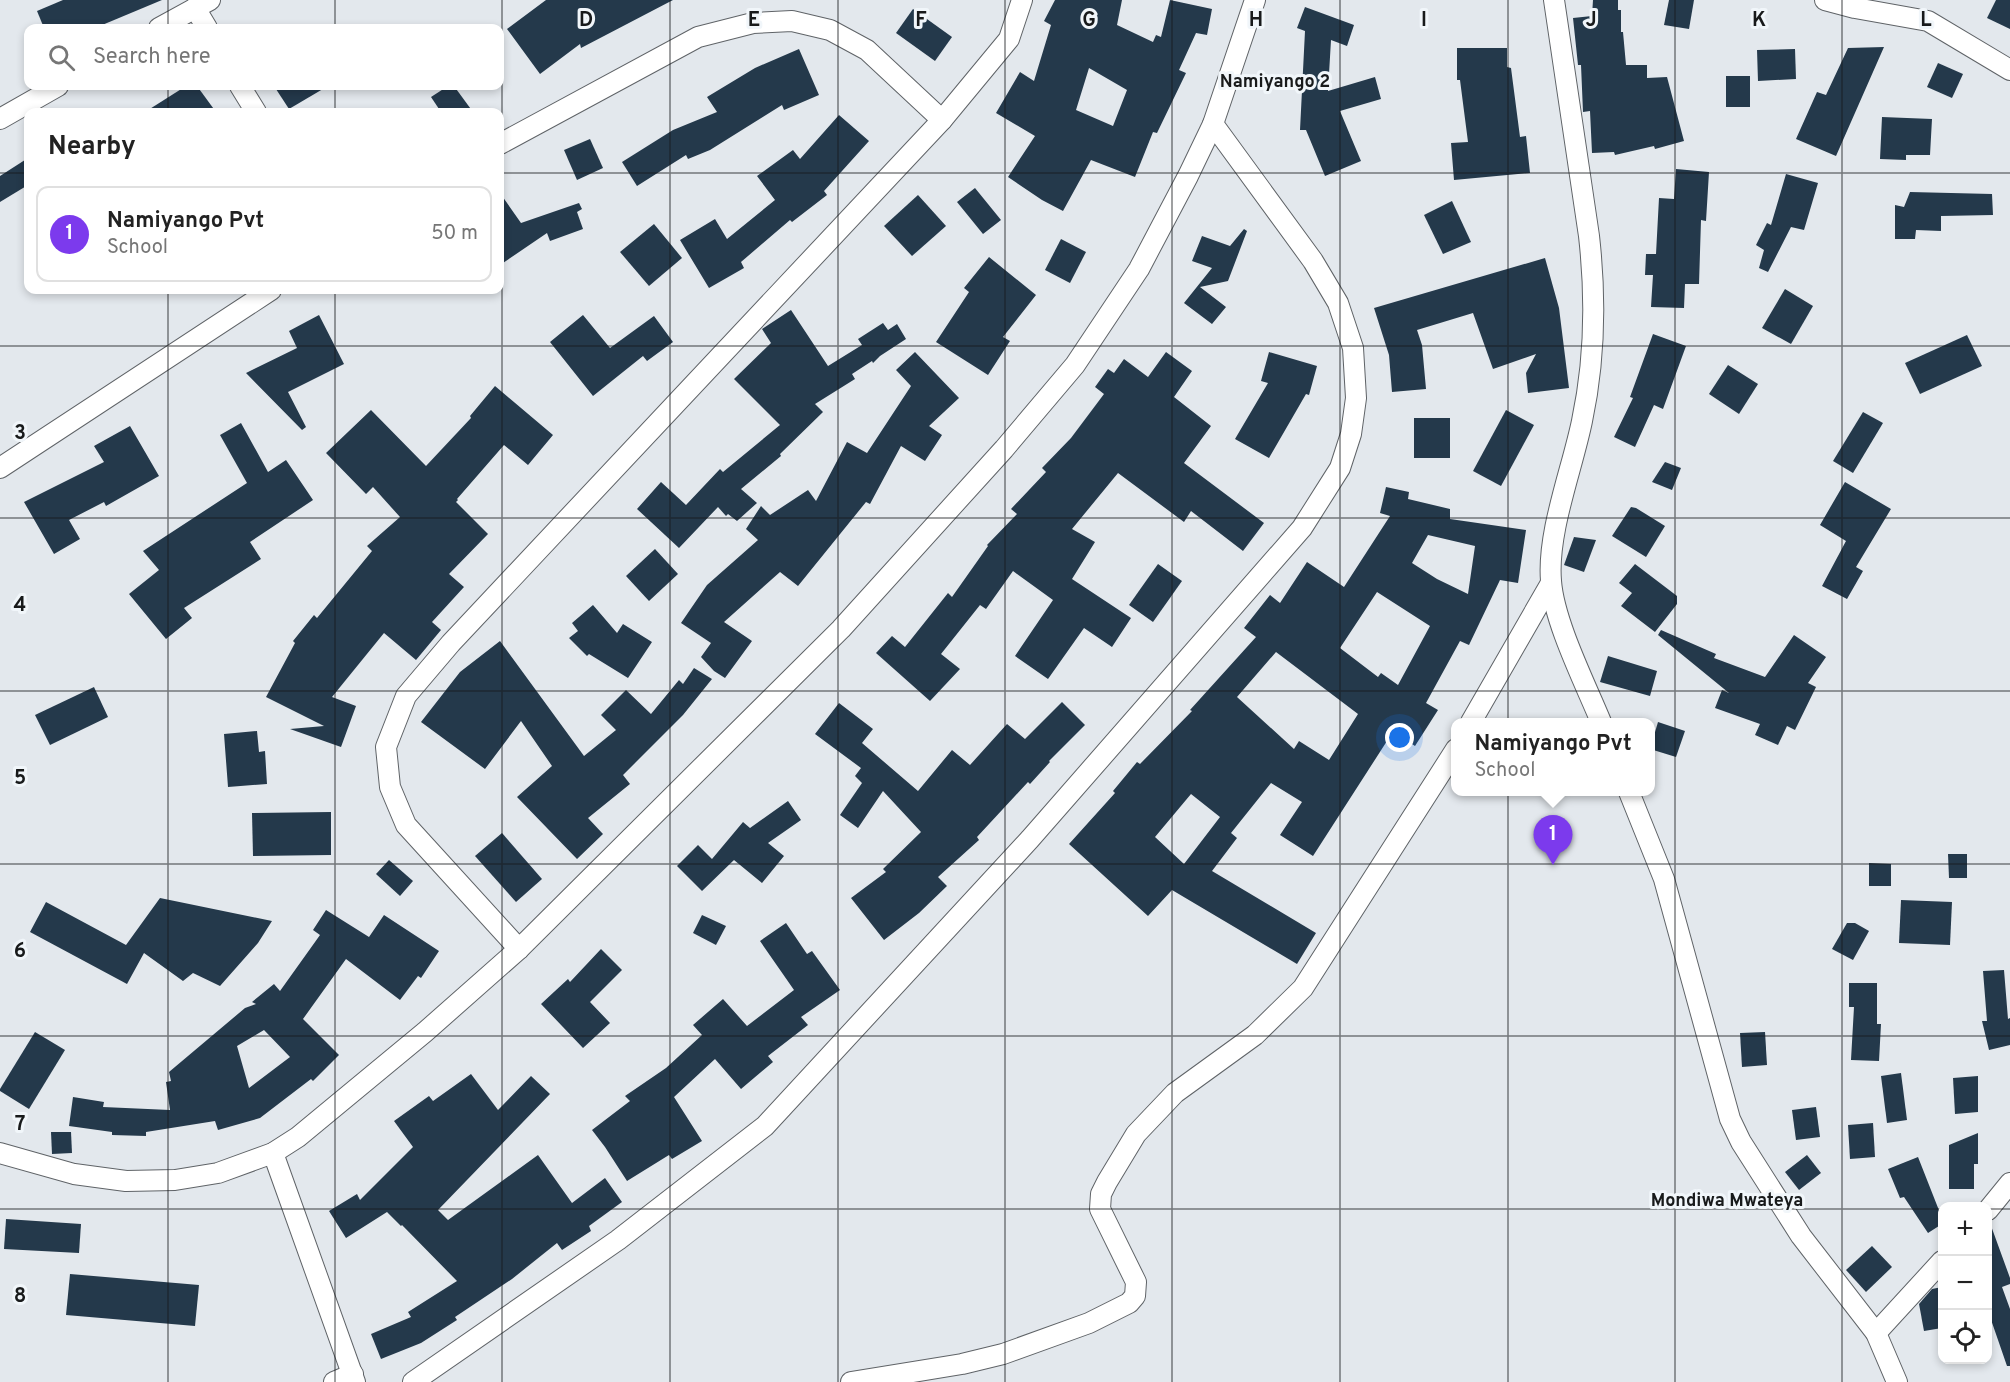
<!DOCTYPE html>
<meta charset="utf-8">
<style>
:root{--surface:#fff;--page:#f6f6f6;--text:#222;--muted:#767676;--line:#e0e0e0;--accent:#7c3aed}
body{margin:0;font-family:Overpass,sans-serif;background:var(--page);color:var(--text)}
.controls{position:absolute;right:18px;bottom:18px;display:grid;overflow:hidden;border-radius:12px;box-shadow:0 3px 9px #0003}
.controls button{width:54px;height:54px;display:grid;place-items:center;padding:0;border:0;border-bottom:2px solid var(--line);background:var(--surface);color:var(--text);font:30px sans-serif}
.you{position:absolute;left:1400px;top:738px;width:21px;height:21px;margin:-15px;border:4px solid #fff;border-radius:50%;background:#1a73e8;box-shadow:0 0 0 9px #1a73e833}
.badge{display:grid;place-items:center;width:39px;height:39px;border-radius:50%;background:var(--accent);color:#fff;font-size:20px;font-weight:700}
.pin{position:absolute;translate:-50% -50px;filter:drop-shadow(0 2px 3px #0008)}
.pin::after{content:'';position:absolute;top:32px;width:21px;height:18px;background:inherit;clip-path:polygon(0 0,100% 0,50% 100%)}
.popup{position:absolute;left:1451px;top:718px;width:204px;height:78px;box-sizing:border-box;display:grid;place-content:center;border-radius:12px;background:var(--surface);filter:drop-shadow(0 2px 4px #0005);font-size:20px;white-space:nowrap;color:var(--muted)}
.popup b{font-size:22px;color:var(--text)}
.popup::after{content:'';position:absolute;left:50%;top:100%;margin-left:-12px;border:12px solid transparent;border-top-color:var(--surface)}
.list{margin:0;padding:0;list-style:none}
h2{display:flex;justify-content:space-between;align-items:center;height:78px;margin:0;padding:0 24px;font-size:26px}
h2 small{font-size:20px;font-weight:400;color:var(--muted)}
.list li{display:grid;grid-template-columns:39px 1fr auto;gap:18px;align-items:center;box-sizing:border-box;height:96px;margin:0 12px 12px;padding:0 12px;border:2px solid var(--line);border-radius:12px}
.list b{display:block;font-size:22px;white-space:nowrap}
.list p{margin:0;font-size:20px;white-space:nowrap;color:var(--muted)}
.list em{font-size:20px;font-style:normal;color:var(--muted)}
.icon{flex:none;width:33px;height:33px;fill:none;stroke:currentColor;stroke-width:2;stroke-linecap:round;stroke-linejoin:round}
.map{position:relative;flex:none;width:2010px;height:1382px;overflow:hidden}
.search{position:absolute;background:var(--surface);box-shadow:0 3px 9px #0003;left:24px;top:24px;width:480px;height:66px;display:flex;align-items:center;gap:15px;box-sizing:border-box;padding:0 21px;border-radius:12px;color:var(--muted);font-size:22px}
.panel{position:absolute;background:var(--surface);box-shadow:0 3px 9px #0003;left:24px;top:108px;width:480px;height:186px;border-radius:12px}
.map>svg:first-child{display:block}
.building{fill:#24394b;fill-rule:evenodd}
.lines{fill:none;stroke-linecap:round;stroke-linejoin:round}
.street-casing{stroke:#5f6367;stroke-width:22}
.street{stroke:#fff;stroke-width:20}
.grid{fill:none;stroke:#181a1b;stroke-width:1.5;stroke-opacity:0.55}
.labels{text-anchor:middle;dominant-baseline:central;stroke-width:6;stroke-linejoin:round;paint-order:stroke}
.quarter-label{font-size:18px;font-weight:bold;fill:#181a1b;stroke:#f1f6fa}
.grid-label{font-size:20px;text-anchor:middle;font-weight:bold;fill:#181a1b;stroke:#f1f6fa;stroke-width:6;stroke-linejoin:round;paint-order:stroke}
</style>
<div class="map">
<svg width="2010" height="1382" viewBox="0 0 2010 1382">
<rect width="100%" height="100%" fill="#e3e8ed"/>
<g class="building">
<path d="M63 0H162L95 28H44L37 11Z"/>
<path d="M546 0H673L581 48 580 44 540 74 507 29Z"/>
<path d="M1055 0H1122L1117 25 1153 42 1156 35 1161 37 1170 0 1212 9 1207 35 1196 33 1179 70 1186 73 1157 133 1153 132 1135 177 1091 160 1063 211 1042 200 1008 177 1035 136 996 113 1020 72 1034 81 1051 25 1044 21ZM1089 68 1127 90 1113 126 1076 110Z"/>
<path d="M1593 0H1618V10H1621V32H1623L1626 65H1647V78L1667 77 1684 141 1655 149 1654 146 1615 155 1614 152 1592 153 1590 111 1583 112 1581 65H1578L1573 18 1592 16Z"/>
<path d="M1669 0H1694L1689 29 1664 25Z"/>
<path d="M1996 0H2010V29L1987 18Z"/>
<path d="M1305 7 1354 25 1347 46 1331 40 1328 91 1375 77 1381 99 1340 111 1361 161 1325 176 1306 130H1300L1305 31 1297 28Z"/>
<path d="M913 9 952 37 935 61 896 33Z"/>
<path d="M1884 47 1836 156 1796 139 1817 92 1826 95 1848 48Z"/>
<path d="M1457 48H1507V67L1511 68 1520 137 1526 136 1530 173 1454 180 1451 143 1468 142 1460 80H1457Z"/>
<path d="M799 49 819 95 784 110 782 105 710 150 688 159 686 155 637 186 622 162 673 130 717 112 707 97 755 68Z"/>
<path d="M1795 49 1796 79 1758 81 1757 50Z"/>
<path d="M1938 63 1963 74 1952 98 1927 87Z"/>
<rect x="1726" y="76" width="24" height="31"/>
<path d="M186 86H197L216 112H145Z"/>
<path d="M274 86H328L289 109Z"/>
<path d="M448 86H454L473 112H441L431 97Z"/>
<path d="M839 115 869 141 824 191 827 195 792 222 790 220 741 262 744 268 709 288 680 240 715 219 727 239 775 200 757 176 793 150 800 159Z"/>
<path d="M1882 117 1932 119 1930 155H1906V160L1880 159Z"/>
<path d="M590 139 603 168 577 180 564 150Z"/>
<path d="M28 158V185L0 202V176Z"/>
<path d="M1676 169 1709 172 1706 221 1701 220 1699 284H1685L1684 308 1651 307 1653 275H1645L1646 254H1656L1659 198 1674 199Z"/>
<path d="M1786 174 1818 183 1804 230 1791 227 1768 272 1759 268 1764 250 1756 245 1767 223 1771 225Z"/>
<path d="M975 188 1001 220 983 234 957 202Z"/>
<path d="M1910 192 1992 194 1993 215 1941 216V231L1916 230 1915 239H1895V205L1904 207Z"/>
<path d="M500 193 521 223 579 203 582 209 577 212 583 229 550 241 547 233 500 265Z"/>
<path d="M918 195 946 226 912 256 884 226Z"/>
<path d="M1452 201 1471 242 1443 254 1424 215Z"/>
<path d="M654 224 682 258 649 286 620 252Z"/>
<path d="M1244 229 1247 231 1228 281 1200 287 1226 307 1212 324 1184 303 1212 268 1192 261 1202 236 1230 246Z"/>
<path d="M1061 239 1086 252 1070 283 1045 270Z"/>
<path d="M989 257 1036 295 1003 337 1010 341 988 375 936 342 969 292 964 288Z"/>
<path d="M1545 258 1559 308 1569 388 1528 393 1526 373 1536 354 1493 369 1473 313 1417 330 1422 345 1426 389 1392 392 1389 355 1374 308Z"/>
<path d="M1785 289 1813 306 1791 344 1762 328Z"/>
<path d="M791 310 828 366 862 345 858 339 883 323 888 330 897 324 906 339 880 356 873 363 872 361 852 374 855 379 815 404 823 412 780 454 781 456 741 489 757 503 737 521 728 514 726 516 718 507 679 548 637 509 661 482 686 505 720 469 723 472 780 425 734 379 771 343 762 329Z"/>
<path d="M319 315 344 364 288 392 306 427 302 430 246 373 297 348 289 331Z"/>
<path d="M583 315 610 348 654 316 673 342 647 361 643 356 593 396 550 342Z"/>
<path d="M1653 334 1686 346 1663 409 1654 405 1635 447 1614 437 1633 398 1630 397Z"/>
<path d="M1967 335 1982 366 1920 394 1905 363Z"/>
<path d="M915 352 959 398 929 426 942 435 925 461 901 446 870 504 866 502 798 586 780 572 724 622 752 641 725 678 714 671 701 657 711 643 681 623 707 585 758 540 746 529 761 506 770 515 808 490 816 501 847 442 867 453 911 386 896 370Z"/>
<path d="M1166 352 1192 371 1174 397 1211 426 1184 463 1264 523 1243 551 1191 511 1184 522 1118 473 1072 529 1095 542 1072 579 1131 618 1112 647 1084 628 1048 679 1015 656 1053 600 1013 571 986 609 980 605 941 654 960 669 930 701 876 653 892 636 905 647 948 593 952 597 988 546 987 545 1017 514 1011 509 1046 472 1042 468 1071 438 1104 394 1095 387 1108 369 1114 373 1124 359 1148 377Z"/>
<path d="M1269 352 1317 366 1309 395 1306 394 1269 458 1235 439 1268 383 1261 381Z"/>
<path d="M1728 365 1758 384 1739 414 1709 394Z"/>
<path d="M495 386 553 435 528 465 504 445 457 499 458 500 456 502 488 534 449 574 464 587 432 622 441 630 416 660 384 633 332 697 356 706 341 747 290 729 324 726 266 697 295 643 293 641 314 615 317 618 372 551 367 546 400 517 373 487 366 494 326 453 371 410 426 466 471 418 470 416Z"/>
<path d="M1506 410 1534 425 1501 486 1473 471Z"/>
<path d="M1863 412 1883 423 1853 473 1833 461Z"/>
<rect x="1414" y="418" width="36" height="40"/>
<path d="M241 423 268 472 286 460 313 500 250 542 261 559 184 608 192 618 166 639 129 594 159 570 143 551 247 483 220 435Z"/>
<path d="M130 426 159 476 106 506 104 502 69 520 80 539 54 554 24 502 104 462 94 446Z"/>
<path d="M1665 462 1681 468 1672 490 1652 482Z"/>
<path d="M1845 482 1891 509 1856 567 1863 571 1847 599 1822 586 1846 541 1820 525Z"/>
<path d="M1386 487 1409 492 1408 499 1450 509V519L1526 530 1518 583 1500 580 1469 645 1460 641 1426 703 1438 710 1415 746 1400 736 1394 746 1387 741 1313 856 1280 835 1302 802 1271 783 1231 833 1237 838 1212 871 1316 933 1297 964 1172 890 1148 916 1069 844 1115 793 1113 791 1137 762 1140 764 1192 711 1190 710 1256 637 1244 628 1270 595 1280 603 1307 562 1344 587 1390 516 1380 513ZM1428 535 1475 546 1468 594 1437 579 1412 563ZM1377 592 1430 626 1398 685 1381 673 1378 677 1340 648ZM1276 652 1358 714 1329 760 1299 741 1294 749 1237 697ZM1191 794 1220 817 1184 864 1155 837Z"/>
<path d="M1631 507 1636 508 1665 526 1646 557 1612 536Z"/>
<path d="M1574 537 1596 540 1584 572 1564 565Z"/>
<path d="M655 549 678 574 649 601 626 576Z"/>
<path d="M1158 564 1182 581 1153 622 1129 605Z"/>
<path d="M1635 564 1677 596V604L1655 632 1621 606 1632 593 1619 583Z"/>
<path d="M593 605 617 633 623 624 652 642 628 678 589 654 587 656 569 638 578 631 572 623Z"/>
<path d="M1661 630 1716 654 1714 658 1765 677 1794 635 1826 657 1808 683 1816 687 1795 730 1787 726 1778 745 1755 735 1760 724 1715 708 1722 690 1729 693 1658 635Z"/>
<path d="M500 641 584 756 616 730 601 715 626 690 651 714 679 680 683 684 694 668 712 679 683 715 623 775 630 784 588 818 603 834 577 859 517 797 552 766 521 721 485 769 421 722 460 672Z"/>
<path d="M1608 656 1657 671 1650 696 1600 682Z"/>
<path d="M94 687 108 717 50 745 35 715Z"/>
<path d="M1062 702 1085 725 1049 761 1050 762 1030 784 1028 782 977 837 979 840 938 877 947 886 919 913 884 940 851 898 886 872 883 869 921 832 883 791 858 828 840 815 862 783 855 776 861 768 815 734 839 703 873 729 862 743 918 791 952 750 970 765 1007 724 1025 739Z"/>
<path d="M1658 722 1685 731 1676 757 1650 749Z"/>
<path d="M257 731 259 752 265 751 267 784 228 787 224 734Z"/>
<path d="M788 801 801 820 768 843 784 856 762 883 734 860 702 891 677 866 698 845 712 859 743 822 750 828Z"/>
<path d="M331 812V855L253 856 252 813Z"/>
<path d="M502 833 542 879 516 902 475 856Z"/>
<path d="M1948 854H1967V878H1949Z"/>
<path d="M389 860 413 881 400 896 376 874Z"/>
<path d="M1869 863 1891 864V886H1869Z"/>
<path d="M160 898 272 921 258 943 220 986 193 973 183 981 144 953 127 984 30 932 46 902 126 945Z"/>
<path d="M1901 900 1952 902 1950 945 1899 943Z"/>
<path d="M326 910 369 937 384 915 439 951 421 978 418 976 400 1000 346 959 303 1019 339 1055 313 1081 311 1079 260 1118 218 1130 215 1121 146 1132V1136L112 1135V1132L69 1126 73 1097 104 1102 103 1107 170 1110 166 1082 171 1081 169 1072 245 1008 256 1004 252 1002 274 984 280 991 320 935 313 930ZM264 1030 290 1057 249 1088 237 1046Z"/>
<path d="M702 915 726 926 716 945 693 933Z"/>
<path d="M786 923 807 954 812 951 840 990 801 1017 808 1025 768 1056 773 1062 741 1089 715 1059 674 1097 702 1141 672 1159 669 1155 627 1181 605 1147 592 1130 630 1101 625 1096 666 1068 702 1035 693 1025 723 999 747 1026 794 990 760 941Z"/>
<path d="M1847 923H1855L1869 931 1853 960 1832 949Z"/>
<path d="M601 949 622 970 590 1002 610 1023 583 1048 541 1004 568 979 570 982Z"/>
<path d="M2004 970 2008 1019 2010 1018V1045L1989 1050 1982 1021H1987L1983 971Z"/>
<path d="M1849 983H1877V1024H1881L1879 1061 1851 1060 1854 1007H1849Z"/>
<path d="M35 1032 65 1050 29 1109 0 1091V1089Z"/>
<path d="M1765 1032 1767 1065 1742 1067 1740 1033Z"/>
<path d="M1901 1073 1907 1120 1887 1123 1881 1076Z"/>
<path d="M471 1074 498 1110 531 1076 550 1094 438 1210 448 1220 538 1155 572 1203 605 1178 622 1202 589 1226 591 1231 562 1250 557 1243 512 1279 455 1317 457 1320 421 1343 381 1359 371 1334 411 1317 408 1312 457 1281 402 1225 401 1226 387 1212 346 1238 329 1211 357 1194 360 1200 413 1147 394 1121 429 1096 433 1101Z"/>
<path d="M1978 1076V1112L1955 1114 1953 1078Z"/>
<path d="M1816 1107 1820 1137 1796 1140 1792 1110Z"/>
<path d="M1873 1123 1875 1157 1850 1159 1848 1125Z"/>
<path d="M51 1132H71L72 1153 52 1154Z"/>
<path d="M1978 1133V1164H1974V1189H1949V1145Z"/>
<path d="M1807 1155 1821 1173 1799 1190 1785 1172Z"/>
<path d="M1918 1157 1942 1218V1224L1928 1233 1904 1197 1900 1198 1888 1169Z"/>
<path d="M6 1219 81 1224 79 1253 4 1249Z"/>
<path d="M1988 1223H1990L2010 1278V1284L2002 1287 2010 1309V1366H2007L1988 1311Z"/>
<path d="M1872 1246 1892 1267 1866 1292 1846 1270Z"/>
<path d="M70 1274 199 1285 195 1326 66 1315Z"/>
<path d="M1942 1287V1328L1924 1331 1919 1304 1932 1289Z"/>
</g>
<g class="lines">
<g class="street-casing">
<g id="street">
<path d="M1554 0 1589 236C1596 298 1595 360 1582 421 1572 470 1547 532 1551 581 1554 622 1585 683 1601 722"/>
<path d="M1825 0 1855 8 1928 21 2010 70"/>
<path d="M195 8 207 28"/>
<path d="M159 28 210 0"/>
<path d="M240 86 256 112"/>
<path d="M0 119 58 86"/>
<path d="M500 144 698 37 753 23 792 21 830 30 867 50 942 120 1009 39 1022 0"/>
<path d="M0 468 271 290"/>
<path d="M1471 722 1551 583"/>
<path d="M1629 792 1664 879 1730 1119 1741 1142 1801 1236 1876 1333 1897 1382"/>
<path d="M519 949 406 825 390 787 386 747 406 696 451 643 942 120"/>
<path d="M0 1153 74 1174 126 1181 175 1180 218 1173 273 1153 298 1137 425 1032 519 949 841 629 1004 449 1075 365 1139 269 1188 176 1213 124 1255 0"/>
<path d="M273 1153 355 1382"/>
<path d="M1988 1210 2010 1183"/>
<path d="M1876 1333 1942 1261"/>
<path d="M334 1382 353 1374"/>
<path d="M413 1382 618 1240 765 1126 1030 839 1302 528 1340 468 1351 434 1356 398 1353 348 1338 303 1313 261 1213 124"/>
<path d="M851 1382 962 1364 1003 1354 1089 1323 1129 1303 1135 1296 1136 1282 1100 1209 1101 1194 1107 1182 1136 1134 1175 1093 1255 1035 1303 988 1456 749"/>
</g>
</g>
<use href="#street" class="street"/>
</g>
<path class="grid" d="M168 0V28M335 0V28M502 0V1382M670 0V1382M838 0V1382M1005 0V1382M1172 0V1382M1340 0V1382M1508 0V1382M1675 0V1382M1842 0V1382M168 86V112M335 86V112M0 173H28M500 173H2010M168 290V1382M335 290V1382M0 346H2010M0 518H2010M0 691H2010M0 864H2010M0 1036H2010M0 1209H1942M1988 1209H2010"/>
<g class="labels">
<g class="quarter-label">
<text x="1275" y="82">Namiyango 2</text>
<text x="1727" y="1201">Mondiwa Mwateya</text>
</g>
</g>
<g class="grid-label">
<text x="586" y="26">D</text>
<text x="754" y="26">E</text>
<text x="921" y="26">F</text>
<text x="1089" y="26">G</text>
<text x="1256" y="26">H</text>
<text x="1424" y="26">I</text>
<text x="1591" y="26">J</text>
<text x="1759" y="26">K</text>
<text x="1926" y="26">L</text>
<text x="20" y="439">3</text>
<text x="20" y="611">4</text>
<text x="20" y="784">5</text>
<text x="20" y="957">6</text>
<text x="20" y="1130">7</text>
<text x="20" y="1302">8</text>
</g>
</svg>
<div class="controls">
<button>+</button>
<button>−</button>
<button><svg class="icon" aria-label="locate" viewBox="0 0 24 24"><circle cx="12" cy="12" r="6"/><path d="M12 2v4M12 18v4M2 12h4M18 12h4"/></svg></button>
</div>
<div class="you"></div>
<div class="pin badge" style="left:1553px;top:865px">1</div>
<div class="popup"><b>Namiyango Pvt</b>School</div>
<div class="search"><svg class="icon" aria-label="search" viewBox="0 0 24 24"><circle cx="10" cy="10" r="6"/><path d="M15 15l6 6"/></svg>Search here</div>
<section class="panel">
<h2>Nearby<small></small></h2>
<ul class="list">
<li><span class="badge">1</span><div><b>Namiyango Pvt</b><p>School</p></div><em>50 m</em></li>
</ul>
</section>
</div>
